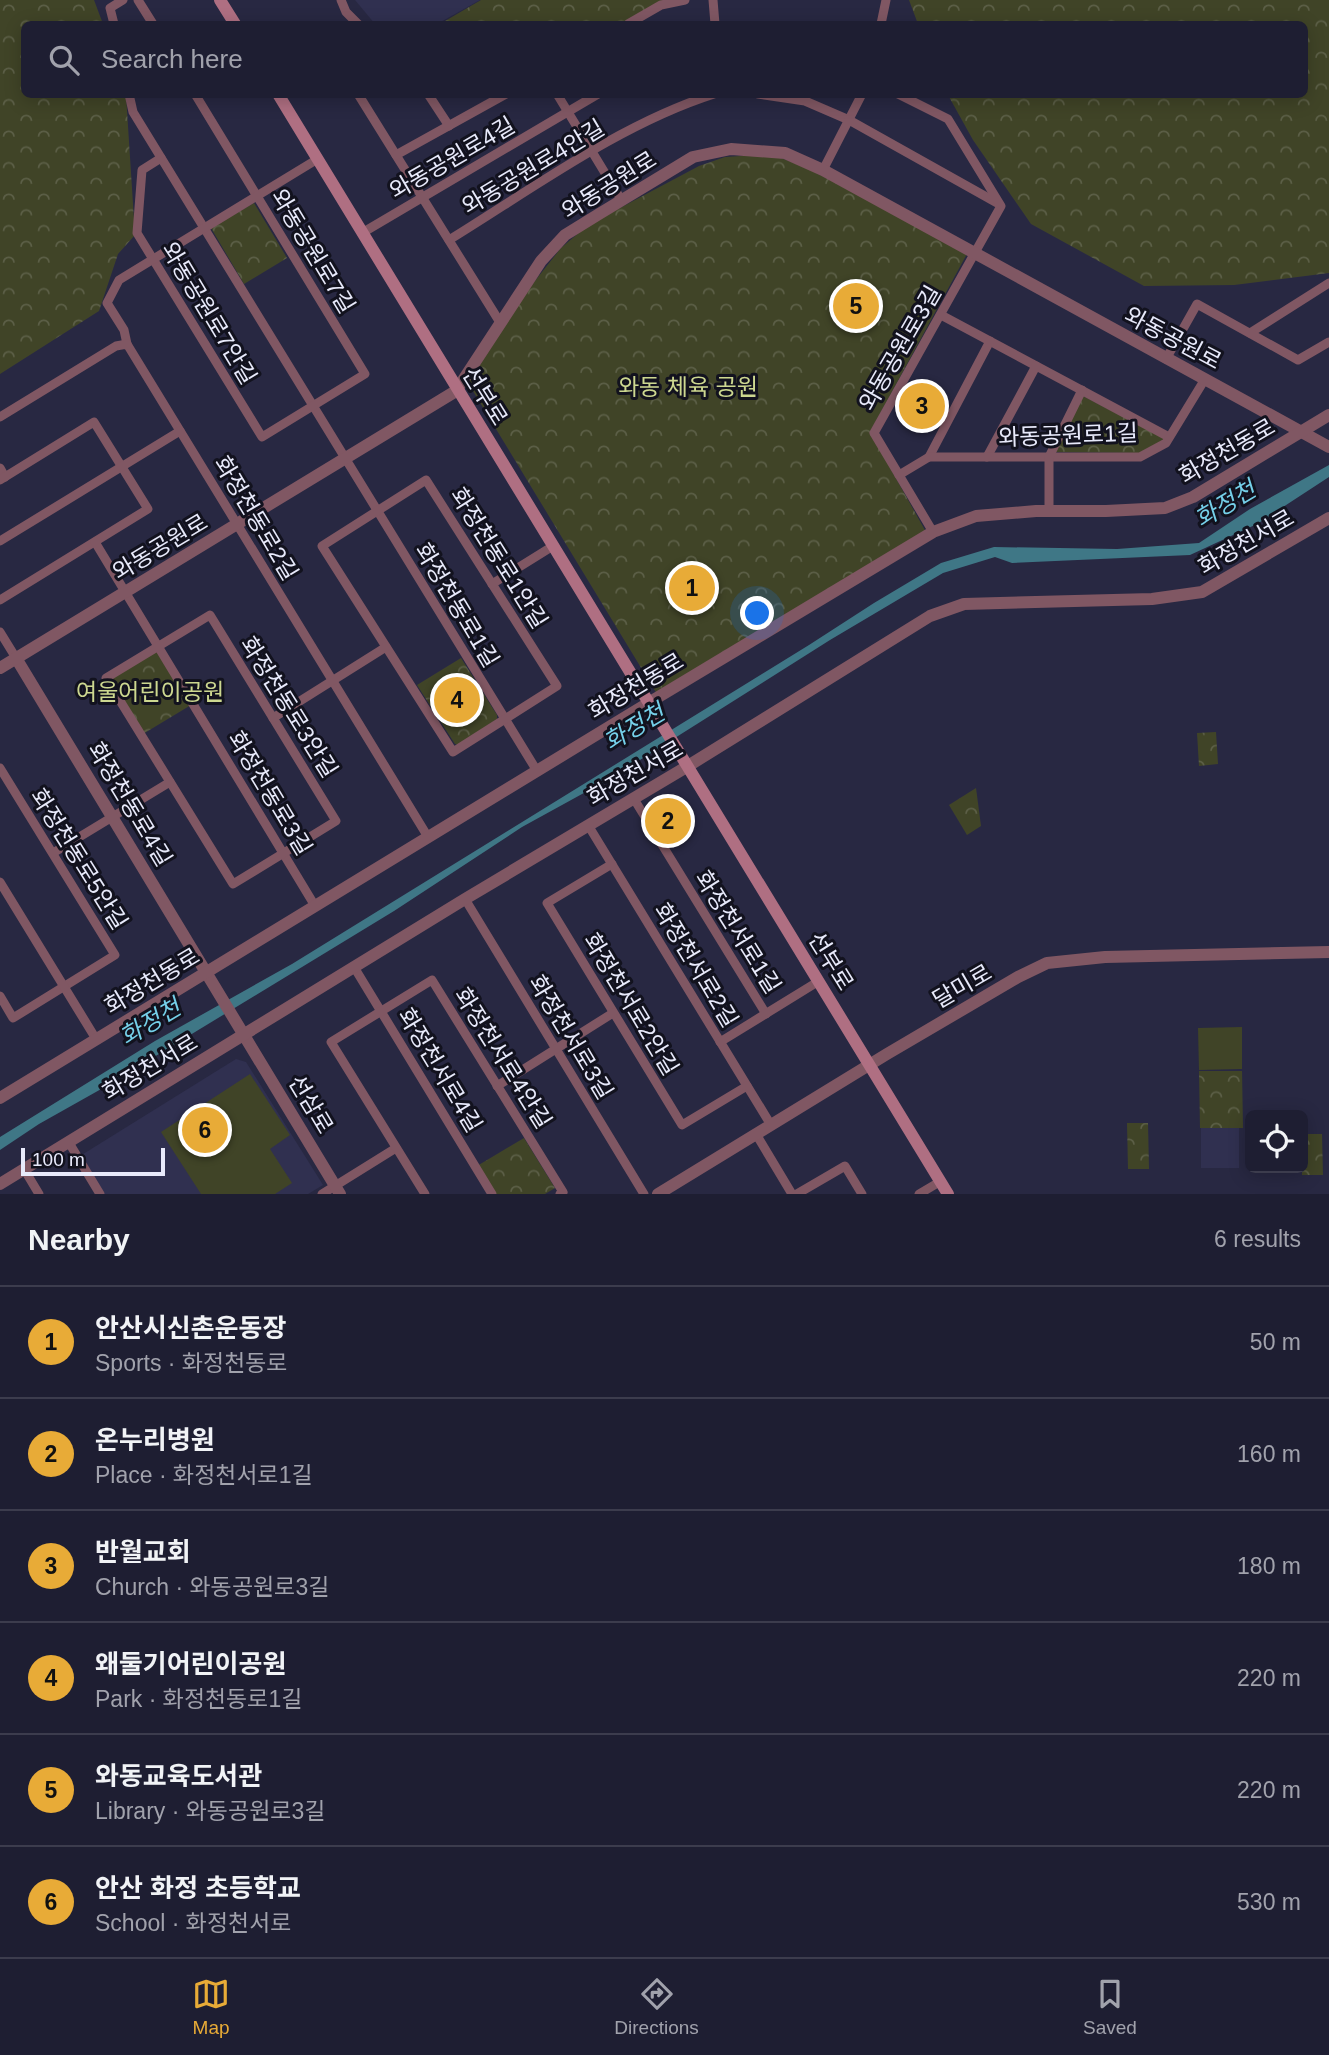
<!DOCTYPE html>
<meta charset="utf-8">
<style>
:root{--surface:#1e1e32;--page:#26273a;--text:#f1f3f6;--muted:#a1a2ac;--line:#3c3c4d;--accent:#e8ab37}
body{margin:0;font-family:Arial,"Noto Sans KR",sans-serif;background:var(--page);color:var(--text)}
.controls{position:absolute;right:21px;bottom:21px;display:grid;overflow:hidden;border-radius:10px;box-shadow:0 4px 18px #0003}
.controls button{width:63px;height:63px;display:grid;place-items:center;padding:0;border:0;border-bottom:2px solid var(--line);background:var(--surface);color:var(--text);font:35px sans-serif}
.scale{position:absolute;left:21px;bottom:18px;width:144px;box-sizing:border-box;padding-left:7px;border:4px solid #e8eafb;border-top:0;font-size:19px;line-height:24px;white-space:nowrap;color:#e8eafb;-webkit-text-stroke:5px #12121e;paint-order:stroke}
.you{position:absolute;left:758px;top:614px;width:24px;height:24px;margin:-18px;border:5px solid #fff;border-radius:50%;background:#1a73e8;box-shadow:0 0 0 10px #1a73e833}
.badge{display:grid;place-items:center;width:46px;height:46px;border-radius:50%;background:var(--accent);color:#111;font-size:23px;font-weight:700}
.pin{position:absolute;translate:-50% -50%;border:4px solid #fff;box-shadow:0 2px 7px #0006}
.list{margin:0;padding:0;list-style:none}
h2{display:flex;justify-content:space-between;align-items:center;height:91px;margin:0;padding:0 28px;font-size:30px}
h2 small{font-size:23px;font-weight:400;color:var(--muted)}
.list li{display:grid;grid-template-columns:46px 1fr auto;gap:21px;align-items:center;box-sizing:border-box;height:112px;padding:0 28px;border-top:2px solid var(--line)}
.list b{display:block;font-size:26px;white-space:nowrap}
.list p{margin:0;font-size:23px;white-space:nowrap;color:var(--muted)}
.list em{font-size:23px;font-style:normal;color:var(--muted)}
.icon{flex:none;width:38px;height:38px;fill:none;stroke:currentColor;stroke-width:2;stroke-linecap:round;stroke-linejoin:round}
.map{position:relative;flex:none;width:1329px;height:1194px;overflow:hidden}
.search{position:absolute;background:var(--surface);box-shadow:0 4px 18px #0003;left:21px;right:21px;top:21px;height:77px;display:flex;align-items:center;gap:18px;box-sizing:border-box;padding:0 24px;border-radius:10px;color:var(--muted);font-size:26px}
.sheet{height:763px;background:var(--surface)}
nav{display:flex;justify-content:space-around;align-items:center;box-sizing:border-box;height:98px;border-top:2px solid var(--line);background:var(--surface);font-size:19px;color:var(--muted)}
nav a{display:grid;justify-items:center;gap:4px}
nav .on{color:var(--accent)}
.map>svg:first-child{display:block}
.built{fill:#303050}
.grass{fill:#404427}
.forest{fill:url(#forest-crowns)}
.water{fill:#3f7786}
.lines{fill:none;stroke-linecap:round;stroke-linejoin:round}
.minor{stroke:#805763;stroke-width:9}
.tertiary{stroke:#805763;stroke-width:12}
.secondary{stroke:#af6f82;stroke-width:12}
.labels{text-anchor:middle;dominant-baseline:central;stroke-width:6;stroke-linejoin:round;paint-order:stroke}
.street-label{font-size:23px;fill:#e8eafb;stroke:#12121e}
.park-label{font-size:23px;fill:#cdd890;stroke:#12121e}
.water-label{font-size:24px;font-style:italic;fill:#75d0e9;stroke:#12121e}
</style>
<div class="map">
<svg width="1329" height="1194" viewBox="0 0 1329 1194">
<defs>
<pattern id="forest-crowns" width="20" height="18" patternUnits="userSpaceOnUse" patternTransform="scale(1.75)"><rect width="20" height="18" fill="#404427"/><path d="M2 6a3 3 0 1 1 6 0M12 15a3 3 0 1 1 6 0" fill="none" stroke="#5c5f47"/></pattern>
</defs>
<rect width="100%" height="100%" fill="#282842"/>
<g class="built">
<path d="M355 0H480L437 24H375Z"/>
<path d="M236 1059 246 1062 323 1185 308 1194H104L80 1156Z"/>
<rect x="1201" y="1128" width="38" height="40"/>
</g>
<g class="grass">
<path d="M1242 1027V1069L1199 1070 1198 1028Z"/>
<path d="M250 1074 290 1135 270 1149 292 1183 275 1194H201L161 1132Z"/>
</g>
<g class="forest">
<path d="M0 0H94L103 24H24V94L126 95 135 235 118 254 99 311 0 374Z"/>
<path d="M481 0H670L619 24H440Z"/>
<path d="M909 0H1329V273L1234 285 1144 286 1031 224 973 140 948 95 1304 94V24H918Z"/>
<path d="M770 154 805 167 968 252 870 432 926 532 657 694 462 373 561 248 588 225 699 166 725 157Z"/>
<path d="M254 203 287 258 244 284 211 228Z"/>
<path d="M1081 395 1166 439 1139 453 1054 452Z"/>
<path d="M158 650 191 705 143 734 109 679Z"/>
<path d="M461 658 497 715V719L459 745 455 744 417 685Z"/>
<path d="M1216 732 1218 764 1199 766 1197 733Z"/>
<path d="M976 788 981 826 967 835 949 805Z"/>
<path d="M1199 1071H1242L1243 1128H1200Z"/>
<path d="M1127 1123H1148L1149 1169H1128Z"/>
<path d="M1303 1134H1322L1323 1175H1302Z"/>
<path d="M524 1138 555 1188 545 1194H494L477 1166Z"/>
</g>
<path class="water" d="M1329 465V477L1257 524 1190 555 1012 563 995 557 943 573 830 640 613 777 522 827 394 911 103 1088 39 1124 0 1150V1137L155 1041 292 964 809 645 874 603 941 563 994 547 1117 549 1199 543 1250 509Z"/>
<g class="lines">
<g class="minor">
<path d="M138 0 153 24"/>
<path d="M341 0 346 12 358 24"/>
<path d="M713 0 715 24"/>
<path d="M114 24 110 8 123 0"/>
<path d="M628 24 661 5 685 0"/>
<path d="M881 24 886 0"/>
<path d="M129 94 133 112 537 771"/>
<path d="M358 94 501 324"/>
<path d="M428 94 449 126"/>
<path d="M557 94 622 201"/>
<path d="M758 94 805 101 849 120 999 204"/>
<path d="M898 94 948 119 1001 206 874 433 933 532"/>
<path d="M396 155 506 94"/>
<path d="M161 158 142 170 137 233 262 437 365 374 195 94"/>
<path d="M823 170 862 94"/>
<path d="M362 233 598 94"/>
<path d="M449 240C532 189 620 124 714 94"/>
<path d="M941 315 1169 437"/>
<path d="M1250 333 1329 283"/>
<path d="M127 344 124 330 107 303 119 280 316 160"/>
<path d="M1166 359 1197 304 1298 360 1329 342"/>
<path d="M0 417 116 346 127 344 428 837"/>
<path d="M929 457 990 341"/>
<path d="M987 457 1036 366"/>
<path d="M0 468 5 477"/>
<path d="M899 475 929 457H1140L1166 443 1205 379"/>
<path d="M0 480 94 422 148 509 0 600"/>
<path d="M426 480 557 686 453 752 322 546Z"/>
<path d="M1049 511V457L1082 390"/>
<path d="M0 541 180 431"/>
<path d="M95 542 315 906"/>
<path d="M492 584 553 546"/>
<path d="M210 615 336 821 233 884 106 678Z"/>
<path d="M0 632 16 658"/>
<path d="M273 718 386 647"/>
<path d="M0 768 115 955 13 1018 0 996"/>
<path d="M634 799 766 1014"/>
<path d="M588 825 771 1125"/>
<path d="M53 853 170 782"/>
<path d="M612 864 547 903 682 1125 747 1086"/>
<path d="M0 882 96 1039"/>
<path d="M465 899 644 1194"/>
<path d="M354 967 492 1194"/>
<path d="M720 1042 819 981"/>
<path d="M497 1086 613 1013"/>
<path d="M756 1134 792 1194"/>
<path d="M68 1141 100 1194"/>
<path d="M24 1169 39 1194"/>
<path d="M322 1194 396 1148"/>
<path d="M425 1194 331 1042 432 980 563 1192 560 1194"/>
<path d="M797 1194 845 1166 862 1194"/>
<path d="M919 1194 941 1181"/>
</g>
<g class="tertiary">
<path d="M16 658 340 1194"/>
<path d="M0 668 456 391 541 261 565 235 599 214 693 157 731 149 785 153 823 170 1329 447"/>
<path d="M0 1098 650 702 933 532 976 516 1036 511H1106L1165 508 1193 497 1329 415"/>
<path d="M0 1184 465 899 688 766 930 616 964 604 1152 599 1202 592 1329 518"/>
<path d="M658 1194 887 1054 1018 977 1047 963 1105 957 1329 952"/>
</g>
<g class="secondary">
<path d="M220 0 235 24"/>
<path d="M278 94 948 1194"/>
</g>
</g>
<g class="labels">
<g class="street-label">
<text transform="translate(452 158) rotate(-30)">와동공원로4길</text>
<text transform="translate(533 167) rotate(-31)">와동공원로4안길</text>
<text transform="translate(609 185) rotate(-32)">와동공원로</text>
<text transform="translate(313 251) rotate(59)">와동공원로7길</text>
<text transform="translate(209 313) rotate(59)">와동공원로7안길</text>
<text transform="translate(1173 338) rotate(28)">와동공원로</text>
<text transform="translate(900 348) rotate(-60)">와동공원로3길</text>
<text transform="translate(485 396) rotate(58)">선부로</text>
<text transform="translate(1068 435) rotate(-2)">와동공원로1길</text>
<text transform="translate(1227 451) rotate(-30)">화정천동로</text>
<text transform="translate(256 518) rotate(59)">화정천동로2길</text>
<text transform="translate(1246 542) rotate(-30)">화정천서로</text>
<text transform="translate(160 547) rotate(-31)">와동공원로</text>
<text transform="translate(499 558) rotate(58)">화정천동로1안길</text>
<text transform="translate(457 605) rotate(59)">화정천동로1길</text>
<text transform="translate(636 686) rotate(-31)">화정천동로</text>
<text transform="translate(289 707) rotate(58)">화정천동로3안길</text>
<text transform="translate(635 773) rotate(-30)">화정천서로</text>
<text transform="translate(270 793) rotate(59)">화정천동로3길</text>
<text transform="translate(130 804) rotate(59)">화정천동로4길</text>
<text transform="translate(79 859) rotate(58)">화정천동로5안길</text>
<text transform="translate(738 932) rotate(58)">화정천서로1길</text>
<text transform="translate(831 961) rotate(58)">선부로</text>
<text transform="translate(696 965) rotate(59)">화정천서로2길</text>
<text transform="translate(152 981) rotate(-31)">화정천동로</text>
<text transform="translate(962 986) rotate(-30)">달미로</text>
<text transform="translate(631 1004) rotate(59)">화정천서로2안길</text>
<text transform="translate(571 1037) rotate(59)">화정천서로3길</text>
<text transform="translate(503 1058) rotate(58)">화정천서로4안길</text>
<text transform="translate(150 1067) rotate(-31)">화정천서로</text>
<text transform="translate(440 1070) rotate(59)">화정천서로4길</text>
<text transform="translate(311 1104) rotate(59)">선삼로</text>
</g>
<g class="park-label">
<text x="688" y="387">와동 체육 공원</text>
<text x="150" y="692">여울어린이공원</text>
</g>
<g class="water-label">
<text transform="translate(1225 504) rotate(-31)">화정천</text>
<text transform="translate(634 727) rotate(-31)">화정천</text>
<text transform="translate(150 1022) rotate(-31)">화정천</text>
</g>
</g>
</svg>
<div class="controls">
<button><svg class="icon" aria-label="locate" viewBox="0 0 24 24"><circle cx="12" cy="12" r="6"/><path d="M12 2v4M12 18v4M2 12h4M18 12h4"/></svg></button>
</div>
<div class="scale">100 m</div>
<div class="you"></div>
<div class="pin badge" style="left:692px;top:588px">1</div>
<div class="pin badge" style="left:668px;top:821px">2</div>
<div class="pin badge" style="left:922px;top:406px">3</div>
<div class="pin badge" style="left:457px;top:700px">4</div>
<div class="pin badge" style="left:856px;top:306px">5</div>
<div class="pin badge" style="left:205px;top:1130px">6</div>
<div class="search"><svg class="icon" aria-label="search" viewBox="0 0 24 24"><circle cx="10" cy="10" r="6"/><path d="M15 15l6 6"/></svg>Search here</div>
</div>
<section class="sheet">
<h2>Nearby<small>6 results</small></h2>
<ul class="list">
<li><span class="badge">1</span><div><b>안산시신촌운동장</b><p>Sports · 화정천동로</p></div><em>50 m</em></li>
<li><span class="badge">2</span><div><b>온누리병원</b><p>Place · 화정천서로1길</p></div><em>160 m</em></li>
<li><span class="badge">3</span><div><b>반월교회</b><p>Church · 와동공원로3길</p></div><em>180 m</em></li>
<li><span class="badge">4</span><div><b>왜둘기어린이공원</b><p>Park · 화정천동로1길</p></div><em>220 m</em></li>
<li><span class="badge">5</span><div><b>와동교육도서관</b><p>Library · 와동공원로3길</p></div><em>220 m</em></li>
<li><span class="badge">6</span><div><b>안산 화정 초등학교</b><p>School · 화정천서로</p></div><em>530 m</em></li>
</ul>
</section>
<nav>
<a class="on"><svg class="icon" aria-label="map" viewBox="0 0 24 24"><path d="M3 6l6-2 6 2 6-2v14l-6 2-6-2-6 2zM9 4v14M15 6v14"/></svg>Map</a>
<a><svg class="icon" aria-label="directions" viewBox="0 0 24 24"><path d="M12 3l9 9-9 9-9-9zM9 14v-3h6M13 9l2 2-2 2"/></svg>Directions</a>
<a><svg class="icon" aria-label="saved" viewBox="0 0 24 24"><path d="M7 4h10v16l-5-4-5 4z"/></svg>Saved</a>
</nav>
